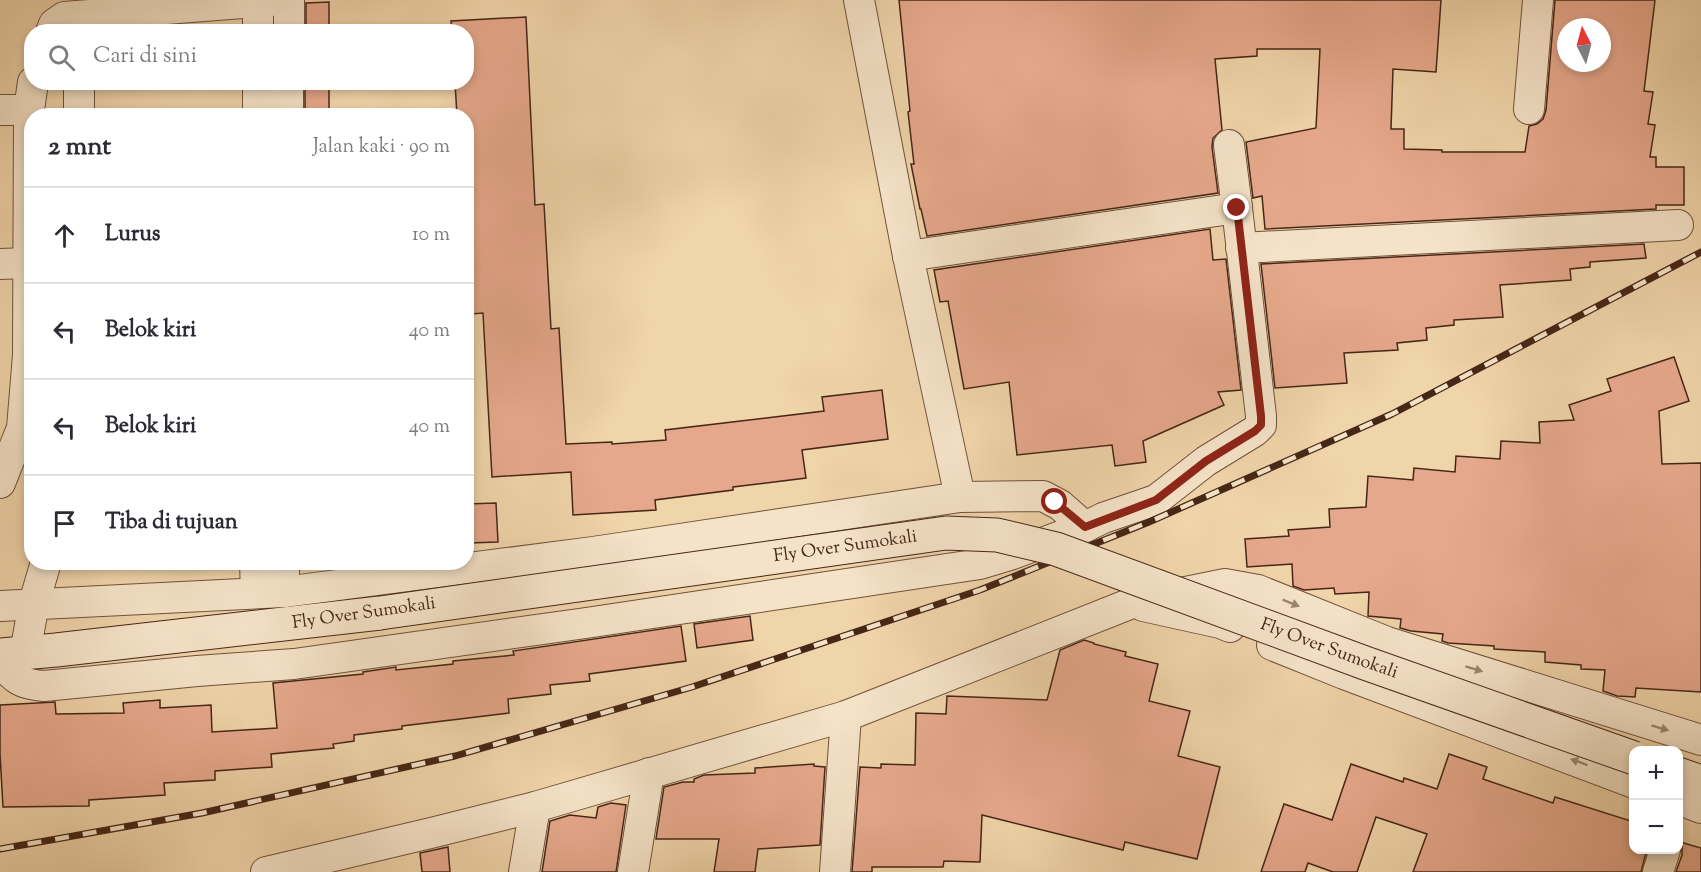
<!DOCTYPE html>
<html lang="id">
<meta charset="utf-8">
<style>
:root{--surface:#fff;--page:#f7f7f7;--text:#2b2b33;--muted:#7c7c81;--line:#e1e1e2}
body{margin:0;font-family:"Sorts Mill Goudy",serif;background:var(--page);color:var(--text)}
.controls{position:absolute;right:18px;bottom:18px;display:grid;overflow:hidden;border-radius:12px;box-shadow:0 3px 9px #0003}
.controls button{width:54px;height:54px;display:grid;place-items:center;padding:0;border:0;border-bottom:2px solid var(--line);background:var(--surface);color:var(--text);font:30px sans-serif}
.compass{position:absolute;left:1557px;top:18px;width:54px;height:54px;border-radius:50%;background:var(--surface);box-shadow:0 3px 9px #0003;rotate:354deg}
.stop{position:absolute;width:18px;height:18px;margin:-14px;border:4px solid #8f2418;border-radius:50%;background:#fff}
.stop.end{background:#8f2418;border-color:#fff;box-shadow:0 2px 6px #0008}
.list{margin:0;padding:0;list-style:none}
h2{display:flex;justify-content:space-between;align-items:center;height:78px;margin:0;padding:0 24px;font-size:26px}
h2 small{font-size:20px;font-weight:400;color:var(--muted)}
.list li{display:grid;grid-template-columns:39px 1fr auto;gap:18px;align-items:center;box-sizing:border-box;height:96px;padding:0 24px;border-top:2px solid var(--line)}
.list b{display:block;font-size:22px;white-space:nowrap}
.list em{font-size:20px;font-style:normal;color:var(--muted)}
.icon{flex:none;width:33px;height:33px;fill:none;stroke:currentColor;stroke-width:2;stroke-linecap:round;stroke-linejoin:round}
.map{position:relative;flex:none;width:1701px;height:872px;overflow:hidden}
.search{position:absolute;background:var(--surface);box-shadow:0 3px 9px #0003;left:24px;top:24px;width:450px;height:66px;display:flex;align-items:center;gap:15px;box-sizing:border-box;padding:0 21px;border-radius:24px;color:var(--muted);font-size:22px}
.panel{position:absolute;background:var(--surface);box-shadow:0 3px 9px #0003;left:24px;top:108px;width:450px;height:462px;border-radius:24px}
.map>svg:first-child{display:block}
.building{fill:#e6a88c;stroke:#462616;stroke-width:1.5;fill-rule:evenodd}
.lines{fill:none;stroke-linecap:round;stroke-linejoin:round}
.street-casing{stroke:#70523b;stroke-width:32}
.secondary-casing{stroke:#462616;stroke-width:35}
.street{stroke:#f5e3c8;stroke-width:30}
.secondary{stroke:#f5e3c8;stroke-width:33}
.rail-casing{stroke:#462616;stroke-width:7}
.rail{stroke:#f5e3c8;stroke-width:4.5;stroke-dasharray:14;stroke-linecap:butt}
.secondary-bridge-casing{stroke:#462616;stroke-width:35;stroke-linecap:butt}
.secondary-bridge{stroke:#f5e3c8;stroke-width:33}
.oneway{fill:#9e846f}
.route{stroke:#8f2418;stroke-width:8}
.labels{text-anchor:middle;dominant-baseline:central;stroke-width:5;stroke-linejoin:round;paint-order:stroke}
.street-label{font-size:18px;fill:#462616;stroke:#f5e3c8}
</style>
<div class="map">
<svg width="1701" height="872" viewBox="0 0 1701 872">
<rect width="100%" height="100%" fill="#f0d4aa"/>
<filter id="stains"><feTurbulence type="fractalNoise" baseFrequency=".00333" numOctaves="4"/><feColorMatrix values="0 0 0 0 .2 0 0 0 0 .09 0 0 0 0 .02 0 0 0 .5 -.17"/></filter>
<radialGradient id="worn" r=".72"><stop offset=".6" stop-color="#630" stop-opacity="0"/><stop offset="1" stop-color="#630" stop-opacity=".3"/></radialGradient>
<g class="building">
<path d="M899 0H1441L1436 72 1393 69 1391 129H1404V149L1442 150V152H1525L1529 126 1537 124 1543 119 1546 110 1555 0H1655L1644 91 1653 92 1648 124 1655 125 1650 157H1656V167H1684V205H1656V209L1265 229 1262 196 1253 198 1246 142 1316 128 1320 49H1257V56L1215 59 1222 130 1213 138 1212 147 1218 193 927 236 921 209H920L911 164H914L908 112 910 111ZM1566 27H1602V63H1566Z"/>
<path d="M329 2V32H306V3Z"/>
<path d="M526 17 535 205 544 204 551 329 559 328 566 444 612 442V444L666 440 665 430 824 411 822 397 882 390 888 439 802 450 806 478 733 487V490L655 500 656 510 573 515 571 472 492 477 483 313 471 314 466 240V116H457L455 82H466V32H452L451 21Z"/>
<rect x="305" y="82" width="24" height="34"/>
<path d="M1210 229 1213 260 1226 259 1241 390 1218 392 1224 405 1143 441 1146 462 1115 466 1112 445 1017 455 1009 382 964 389 948 301 940 302 934 270Z"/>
<path d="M1644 244 1646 258 1590 262V267L1570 269 1571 280 1500 285 1503 317 1454 320V325L1426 328 1427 340 1397 343 1398 350 1344 353 1347 383 1275 388 1261 264Z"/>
<path d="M1674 357 1689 401 1659 411 1662 464 1701 463V692L1636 688 1635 697 1617 696 1603 691 1605 670 1581 669V665L1545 662V652L1494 649V646L1448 643 1442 641 1443 634 1411 631 1400 628 1401 619 1368 616 1369 592 1335 594 1334 588 1304 590 1293 586 1292 564 1247 567 1245 539 1289 536 1288 530 1330 527 1329 509 1366 507 1368 476 1413 480 1414 468 1455 472 1456 456 1500 459 1501 441 1540 443 1539 422 1574 420 1569 405 1611 391 1607 379Z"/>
<path d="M496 503 498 542 469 543 467 504Z"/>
<path d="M750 616 753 640 697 648 694 624Z"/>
<path d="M681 626 686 661 589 674 590 681 550 685 551 694 508 699 509 713 402 726V729L354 735V741L333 744 334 748 271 754 272 767 215 771V780L164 783 165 795 89 800V806L3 807 0 754V705L55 702 56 714 124 713 123 703 160 700V708L211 705 212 732 277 728 273 683 363 674V672L396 667V670L453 664V661L514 655 513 651Z"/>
<path d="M1084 640 1094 643V644L1126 652 1125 656 1158 664 1149 701 1190 711 1178 756 1220 767 1197 859 1125 842 1123 850 982 815 980 862 944 861 943 867H872V872H852L860 767 881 768V764L915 765 916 713 946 714 947 696 1047 700 1060 650Z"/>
<path d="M1449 754 1487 767 1483 779 1553 803 1555 797 1634 822V849H1647L1641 872H1413L1427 834 1376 817 1357 872H1333L1308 863 1305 872H1261L1284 804 1332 820 1351 764 1403 782 1404 778 1437 789Z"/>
<path d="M814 764V766L825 767 820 845 758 849 755 872H714L719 839H656L664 787 683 782H694V779L704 775 755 773V768Z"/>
<path d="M611 803 626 805 616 872H542L550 821 570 815 596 818 598 807Z"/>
<path d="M1680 842 1701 848V872H1676L1682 855V847Z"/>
<path d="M448 847 450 872H422L420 853Z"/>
</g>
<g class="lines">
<g class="street-casing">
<g id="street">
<path d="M859 0 908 256 960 497"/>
<path d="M51 32 54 24 64 17 281 0"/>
<path d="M258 32V0"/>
<path d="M289 32V0"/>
<path d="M1529 109 1538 0"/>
<path d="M0 110H29"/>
<path d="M79 116V82"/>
<path d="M258 116V82"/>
<path d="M288 116V82"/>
<path d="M1229 145 1237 208"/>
<path d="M1241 248 1678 225"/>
<path d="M908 256 1237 208 1261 416V425L1255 431 1206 461 1156 500 1103 518 1085 527"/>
<path d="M0 264 28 263"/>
<path d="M0 483 22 428 28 355 29 110 33 82"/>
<path d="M255 562 256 593"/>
<path d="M284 592V562"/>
<path d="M0 606 284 592 593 552 960 497 1043 496 1060 505 1085 527 1010 555 980 564 586 623 294 664 197 671 44 686C21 684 15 680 0 661"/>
<path d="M1143 606 1220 623 1230 627"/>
<path d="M1272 645 1344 674 1634 783"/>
<path d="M25 653 34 603 46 562"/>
<path d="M1678 799 1701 808"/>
<path d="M266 872 435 832 535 807 846 716 1132 603 1225 584 1258 590 1387 642 1701 740"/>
<path d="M524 872 535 807"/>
<path d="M633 872 649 773"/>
<path d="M835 872 846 716"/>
<path d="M1658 872 1665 850"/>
</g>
</g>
<g class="secondary-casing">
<g id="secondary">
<path d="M0 655 56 650 380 613"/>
<path d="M1678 774 1701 782"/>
</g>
</g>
<use href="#street" class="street"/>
<use href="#secondary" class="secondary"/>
<g class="rail-casing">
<path id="rail" d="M0 849 202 813 455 756 692 687 980 590 1149 522 1392 414 1701 252"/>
</g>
<use href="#rail" class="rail"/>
<g class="secondary-bridge-casing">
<g id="secondary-bridge">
<path id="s1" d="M380 613 946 533 997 535 1056 549 1365 663 1634 758"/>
</g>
</g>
<use href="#secondary-bridge" class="secondary-bridge"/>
</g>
<defs><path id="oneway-solid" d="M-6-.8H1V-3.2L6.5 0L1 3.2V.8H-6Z" transform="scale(1.5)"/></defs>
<g class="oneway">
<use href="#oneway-solid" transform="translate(1291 603) rotate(22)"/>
<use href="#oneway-solid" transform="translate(1474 669) rotate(17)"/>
<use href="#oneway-solid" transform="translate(1660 728) rotate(17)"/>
<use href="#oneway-solid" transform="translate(1579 762) rotate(-160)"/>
</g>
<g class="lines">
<path class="route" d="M1055 502 1085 527 1156 500 1206 461 1255 431 1261 425V416L1237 208"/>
</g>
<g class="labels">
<g class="street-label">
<text stroke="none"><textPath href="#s1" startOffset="470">Fly Over Sumokali</textPath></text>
<text transform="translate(364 614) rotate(-8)">Fly Over Sumokali</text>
<text stroke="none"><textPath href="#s1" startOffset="974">Fly Over Sumokali</textPath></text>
</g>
</g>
<rect width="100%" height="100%" filter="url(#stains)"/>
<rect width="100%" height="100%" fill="url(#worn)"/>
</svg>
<div class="controls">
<button>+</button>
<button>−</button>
</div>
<svg class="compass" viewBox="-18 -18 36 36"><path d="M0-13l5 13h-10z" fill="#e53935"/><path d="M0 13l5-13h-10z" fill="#7c7c81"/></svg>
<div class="stop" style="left:1055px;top:502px"></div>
<div class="stop end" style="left:1237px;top:208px"></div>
<div class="search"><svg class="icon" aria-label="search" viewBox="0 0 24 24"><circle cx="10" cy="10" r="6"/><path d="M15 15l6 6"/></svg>Cari di sini</div>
<section class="panel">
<h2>2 mnt<small>Jalan kaki · 90 m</small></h2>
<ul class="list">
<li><svg class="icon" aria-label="ahead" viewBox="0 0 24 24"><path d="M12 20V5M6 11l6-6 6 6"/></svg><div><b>Lurus</b></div><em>10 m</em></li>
<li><svg class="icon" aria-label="left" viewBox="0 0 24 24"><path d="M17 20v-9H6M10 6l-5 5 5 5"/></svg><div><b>Belok kiri</b></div><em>40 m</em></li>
<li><svg class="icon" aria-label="left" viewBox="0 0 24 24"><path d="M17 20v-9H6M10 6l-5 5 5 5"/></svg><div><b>Belok kiri</b></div><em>40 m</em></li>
<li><svg class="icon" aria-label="arrive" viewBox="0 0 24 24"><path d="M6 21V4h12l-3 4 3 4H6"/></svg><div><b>Tiba di tujuan</b></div></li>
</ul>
</section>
</div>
